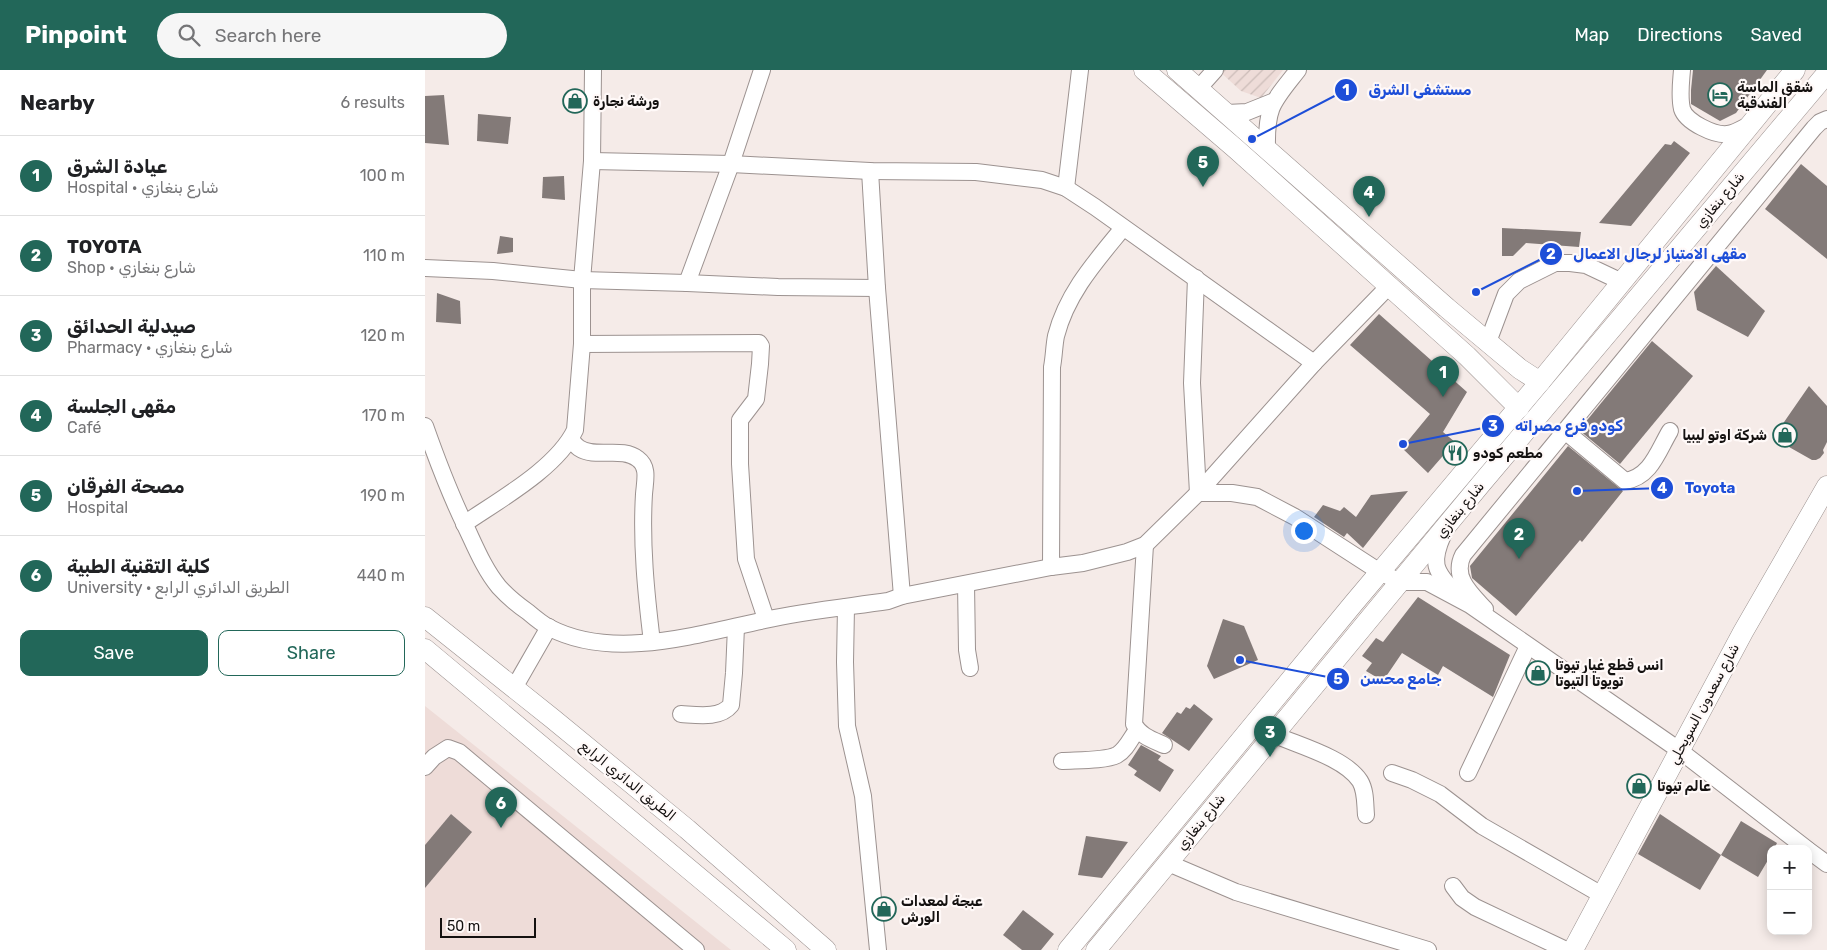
<!DOCTYPE html>
<meta charset="utf-8">
<style>
:root{--surface:#fff;--page:#f6f6f6;--text:#202124;--muted:#757577;--line:#e0e0e0;--accent:#226759}
body{margin:0;font-family:Rubik,Cairo,sans-serif;background:var(--page);color:var(--text)}
.controls{position:absolute;right:15px;bottom:15px;display:grid;overflow:hidden;border-radius:10px;box-shadow:0 2px 12px #0003}
.controls button{width:45px;height:45px;display:grid;place-items:center;padding:0;border:0;border-bottom:1px solid var(--line);background:var(--surface);color:var(--text);font:25px sans-serif}
.scale{position:absolute;left:15px;bottom:12px;width:96px;box-sizing:border-box;padding-left:5px;border:2px solid #141110;border-top:0;font-size:14px;line-height:18px;white-space:nowrap;color:#141110;-webkit-text-stroke:4px #fff9f8;paint-order:stroke}
.you{position:absolute;left:878px;top:460px;width:18px;height:18px;margin:-12px;border:4px solid #fff;border-radius:50%;background:#1a73e8;box-shadow:0 0 0 8px #1a73e833}
.badge{display:grid;place-items:center;width:32px;height:32px;border-radius:50%;background:var(--accent);color:#fff;font-size:16px;font-weight:700}
.pin{position:absolute;translate:-50% -41px;filter:drop-shadow(0 1px 2px #0008)}
.pin::after{content:'';position:absolute;top:26px;width:18px;height:15px;background:inherit;clip-path:polygon(0 0,100% 0,50% 100%)}
.list{margin:0;padding:0;list-style:none}
h2{display:flex;justify-content:space-between;align-items:center;height:65px;margin:0;padding:0 20px;font-size:21px}
h2 small{font-size:16px;font-weight:400;color:var(--muted)}
.list li{display:grid;grid-template-columns:32px 1fr auto;gap:15px;align-items:center;box-sizing:border-box;height:80px;padding:0 20px;border-top:1px solid var(--line)}
.list b{display:block;font-size:19px;white-space:nowrap}
.list p{margin:0;font-size:16px;white-space:nowrap;color:var(--muted)}
.list em{font-size:16px;font-style:normal;color:var(--muted)}
.actions{display:flex;gap:10px;padding:15px 20px}
.actions a{flex:1;padding:11px 0;border:1px solid var(--accent);border-radius:10px;text-align:center;font-size:18px;color:var(--accent)}
.actions .main{background:var(--accent);color:#fff}
.icon{flex:none;width:28px;height:28px;fill:none;stroke:currentColor;stroke-width:2;stroke-linecap:round;stroke-linejoin:round}
.map{position:relative;flex:none;width:1402px;height:880px;overflow:hidden}
header{display:flex;align-items:center;gap:30px;box-sizing:border-box;height:70px;padding:0 25px;background:var(--accent);color:#fff}
header strong{font-size:24px}
nav{display:flex;gap:28px;margin-inline-start:auto;font-size:18px}
.search{width:350px;height:45px;background:var(--page);display:flex;align-items:center;gap:12px;box-sizing:border-box;padding:0 18px;border-radius:28px;color:var(--muted);font-size:19px}
main{display:flex}
aside{flex:1;background:var(--surface)}
.map>svg:first-child{display:block}
.built{fill:#eedcd8}
.industrial{fill:url(#industrial-furrows)}
.building{fill:#837a78}
.lines{fill:none;stroke-linecap:round;stroke-linejoin:round}
.minor-casing{stroke:#9c9290;stroke-width:18}
.major-casing{stroke:#9c9290;stroke-width:21}
.minor{stroke:#fff;stroke-width:16}
.major{stroke:#fff;stroke-width:20}
.labels{text-anchor:middle;dominant-baseline:central;stroke-width:4.5;stroke-linejoin:round;paint-order:stroke}
.poi-label{font-size:14px;font-weight:bold;fill:#141110;stroke:#fff9f8;text-anchor:start}
.street-label{font-size:14px;fill:#141110;stroke:#fff9f8}
.leader{fill:none;stroke:#1d4ed8;stroke-width:2}
.callout-dot{fill:#1d4ed8;stroke:#fff9f8;stroke-width:2}
.mark-label{font-size:15px;text-anchor:middle;font-weight:bold;fill:#fff}
.callout-label{font-size:15px;text-anchor:middle;font-weight:bold;fill:#1d4ed8;stroke:#fff9f8;stroke-width:4.5;stroke-linejoin:round;paint-order:stroke}
</style>
<header>
<strong>Pinpoint</strong>
<div class="search"><svg class="icon" aria-label="search" viewBox="0 0 24 24"><circle cx="10" cy="10" r="6"/><path d="M15 15l6 6"/></svg>Search here</div>
<nav><a>Map</a><a>Directions</a><a>Saved</a></nav>
</header>
<main>
<aside>
<h2>Nearby<small>6 results</small></h2>
<ul class="list">
<li><span class="badge">1</span><div><b>عيادة الشرق</b><p>Hospital · شارع بنغازي</p></div><em>100 m</em></li>
<li><span class="badge">2</span><div><b>TOYOTA</b><p>Shop · شارع بنغازي</p></div><em>110 m</em></li>
<li><span class="badge">3</span><div><b>صيدلية الحدائق</b><p>Pharmacy · شارع بنغازي</p></div><em>120 m</em></li>
<li><span class="badge">4</span><div><b>مقهى الجلسة</b><p>Café</p></div><em>170 m</em></li>
<li><span class="badge">5</span><div><b>مصحة الفرقان</b><p>Hospital</p></div><em>190 m</em></li>
<li><span class="badge">6</span><div><b>كلية التقنية الطبية</b><p>University · الطريق الدائري الرابع</p></div><em>440 m</em></li>
</ul>
<div class="actions"><a class="main">Save</a><a>Share</a></div>
</aside>
<div class="map">
<svg width="1402" height="880" viewBox="0 0 1402 880">
<defs>
<pattern id="industrial-furrows" width="10" height="10" patternUnits="userSpaceOnUse" patternTransform="scale(1.25)"><rect width="10" height="10" fill="#eedcd8"/><path d="M-1 1l2-2M0 10L10 0M9 11l2-2" fill="none" stroke="#cbbcb8"/></pattern>
</defs>
<rect width="100%" height="100%" fill="#f5ebe8"/>
<path class="built" d="M0 636 306 880H0Z"/>
<path class="industrial" d="M793 0H858L836 28 816 21Z"/>
<g class="building">
<path d="M1268 0H1342L1311 43 1295 51 1266 34V20Z"/>
<path d="M19 25 24 75 0 73V26Z"/>
<path d="M53 44 86 47 83 74 52 71Z"/>
<path d="M1249 71 1265 83 1206 156 1174 153 1240 74 1246 75Z"/>
<path d="M1376 94 1402 116V189L1340 139Z"/>
<path d="M139 106 140 130 117 128 118 107Z"/>
<path d="M1077 158 1156 162 1154 177 1101 173 1088 186H1077Z"/>
<path d="M75 166 88 168V182L72 184Z"/>
<path d="M1291 196 1340 241 1323 267 1272 240 1269 222Z"/>
<path d="M12 223 35 231 36 254 11 252Z"/>
<path d="M954 244 1042 322 1018 362 1030 372 1003 403 977 378 1005 344 925 275Z"/>
<path d="M1227 271 1268 306 1195 394 1154 360Z"/>
<path d="M1384 316 1402 336V372L1398 380 1399 383 1395 388 1391 390H1387L1348 368Z"/>
<path d="M1143 376 1198 421 1157 472 1155 470 1091 546 1047 508 1045 496Z"/>
<path d="M983 421 938 478 922 463 919 467 889 447 898 435 915 441 919 437 931 447 946 425Z"/>
<path d="M993 527 1085 585 1068 627 1018 596 1013 605 977 583 958 611 941 601 947 593 937 586 951 568 958 572Z"/>
<path d="M798 549 819 556 833 590 789 609 782 596Z"/>
<path d="M769 634 788 649 764 681 737 663 752 642 756 644 761 637 765 639Z"/>
<path d="M716 675 736 686 733 690 749 700 735 722 709 705 712 701 703 695Z"/>
<path d="M26 744 47 762 0 818V775Z"/>
<path d="M1235 744 1296 785 1275 820 1213 784Z"/>
<path d="M1316 751 1352 773 1349 779H1346V785L1333 807 1296 785Z"/>
<path d="M661 766 703 772 677 808 653 805Z"/>
<path d="M598 840 629 864 616 880H597L578 865Z"/>
</g>
<g class="lines">
<g class="minor-casing">
<g id="minor">
<path d="M1257 0C1256 13 1254 26 1257 39 1261 52 1290 66 1303 64 1310 63 1318 58 1324 55"/>
<path d="M773 19 790 0"/>
<path d="M802 43 822 42 847 32"/>
<path d="M842 78C841 36 848 32 873 0"/>
<path d="M167 91 306 94 445 101 551 102 617 110 641 118 670 137 889 293"/>
<path d="M445 101 452 218 477 526"/>
<path d="M641 118 655 0"/>
<path d="M0 198 68 201 157 210 262 213 353 217 452 218"/>
<path d="M771 208 767 313 773 423H807L832 427 870 447 955 502 975 512H1002L1045 535 1254 680 1382 779"/>
<path d="M262 213 306 94 337 0"/>
<path d="M1063 272 1081 224 1094 211 1130 193H1145L1161 195 1197 212"/>
<path d="M157 274 334 273 336 276 335 294 331 329 315 350V394L321 489 341 549"/>
<path d="M0 356C12 390 24 422 40 455 50 476 59 499 74 517 83 527 93 535 103 542 110 548 117 554 125 558 189 591 273 564 340 550 380 541 422 537 463 531L477 526 626 497 658 493 702 482 720 475 773 423 889 293 964 216"/>
<path d="M1140 361 1200 411C1226 407 1233 381 1245 361"/>
<path d="M146 370C148 372 151 376 154 378 170 389 197 376 213 389 224 397 220 411 219 424 216 473 221 523 227 572"/>
<path d="M39 454C74 430 132 398 150 360L157 274V210L167 91 168 0"/>
<path d="M1018 465C1006 492 1009 501 1030 522"/>
<path d="M720 475 709 654C715 666 728 670 739 675"/>
<path d="M626 497 627 297C629 287 629 276 631 266 642 223 671 191 698 158"/>
<path d="M541 514 542 580 545 598"/>
<path d="M421 537 420 592 422 656 438 726 453 880"/>
<path d="M1060 539C1045 523 1027 507 1038 485L1389 58 1395 52 1402 49"/>
<path d="M89 618 124 557"/>
<path d="M256 644C272 645 295 649 306 635L309 603 311 557"/>
<path d="M850 665C875 676 920 688 935 711 941 721 940 734 941 745"/>
<path d="M637 691C651 690 680 691 692 685 701 680 706 668 712 660"/>
<path d="M0 697 9 687 23 678 34 682 271 880"/>
<path d="M967 703 987 710 1015 724 1057 756 1177 825"/>
<path d="M1043 703 1103 576"/>
<path d="M1383 780 1402 794"/>
<path d="M743 793 811 822 1003 880"/>
<path d="M1028 816 1037 828 1050 837 1141 880"/>
</g>
</g>
<g class="major-casing">
<g id="major">
<path d="M719 0 811 79 1042 286 1094 338"/>
<path d="M752 0 1022 238 1095 299 1115 312"/>
<path d="M0 547 128 649 262 759 401 880"/>
<path d="M0 579 361 880"/>
<path d="M643 880 928 534 1115 312 1370 0"/>
<path d="M671 880 1055 415 1402 3"/>
<path d="M1148 880 1318 562 1402 416"/>
</g>
</g>
<use href="#minor" class="minor"/>
<use href="#major" class="major"/>
</g>
<defs>
<g id="hotel-ring" transform="scale(1.25)"><circle r="9.5" fill="#fff9f8" stroke="#226759" stroke-width="1.5"/><path d="M-6-4.5h1.5V1H6V5H4.5V3h-9V5H-6ZM-4 0a1.8 1.8 0 1 1 3.6 0ZM.5 0V-2.5h3Q6-2.5 6 0Z" fill="#226759"/></g>
<g id="shop-ring" transform="scale(1.25)"><circle r="9.5" fill="#fff9f8" stroke="#226759" stroke-width="1.5"/><path d="M-5-2.5h2.3a2.7 3.5 0 0 1 5.4 0H5L5.5 6h-11ZM-1.5-2.5h3a1.5 2.3 0 0 0-3 0Z" fill="#226759"/></g>
<g id="restaurant-ring" transform="scale(1.25)"><circle r="9.5" fill="#fff9f8" stroke="#226759" stroke-width="1.5"/><path d="M-5-6h1v4h1v-4h1v4h1v-4h1v5L-1.5 .5V6h-2V.5L-5-1ZM5-6V6H3V1.5H1.5Q1.5-4 5-6Z" fill="#226759"/></g>
</defs>
<g fill-rule="evenodd">
<use href="#hotel-ring" x="1295" y="25"/>
<use href="#shop-ring" x="150" y="31"/>
<use href="#shop-ring" x="1360" y="365"/>
<use href="#restaurant-ring" x="1030" y="383"/>
<use href="#shop-ring" x="1113" y="603"/>
<use href="#shop-ring" x="1214" y="716"/>
<use href="#shop-ring" x="459" y="839"/>
</g>
<g class="labels">
<g class="poi-label">
<text x="1312" y="17">شقق الماسة<tspan x="1312" dy="16">الفندقية</tspan></text>
<text x="168" y="31">ورشة نجارة</text>
<text x="1342" y="365" text-anchor="end">شركة اوتو ليبيا</text>
<text x="1048" y="383">مطعم كودو</text>
<text x="1130" y="595">انس قطع غيار تيوتا<tspan x="1130" dy="16">تويوتا التيوتا</tspan></text>
<text x="1232" y="716">عالم تيوتا</text>
<text x="476" y="831">عبجة لمعدات<tspan x="476" dy="16">الورش</tspan></text>
</g>
<g class="street-label">
<text transform="translate(1295 130) rotate(-50)">شارع بنغازي</text>
<text transform="translate(1035 440) rotate(-51)">شارع بنغازي</text>
<text transform="translate(1279 634) rotate(-62)">شارع سعدون السويحلي</text>
<text transform="translate(203 711) rotate(39)">الطريق الدائري الرابع</text>
<text transform="translate(776 752) rotate(-51)">شارع بنغازي</text>
</g>
</g>
<path class="leader" d="M827 69L921 20M1051 222L1126 184M978 374L1068 356M1152 421L1237 418M815 590L913 609"/>
<g class="callout-dot">
<circle cx="827" cy="69" r="5"/>
<circle cx="1051" cy="222" r="5"/>
<circle cx="978" cy="374" r="5"/>
<circle cx="1152" cy="421" r="5"/>
<circle cx="815" cy="590" r="5"/>
<circle cx="921" cy="20" r="12"/>
<circle cx="1126" cy="184" r="12"/>
<circle cx="1068" cy="356" r="12"/>
<circle cx="1237" cy="418" r="12"/>
<circle cx="913" cy="609" r="12"/>
</g>
<g class="mark-label">
<text x="921" y="25">1</text>
<text x="1126" y="189">2</text>
<text x="1068" y="361">3</text>
<text x="1237" y="423">4</text>
<text x="913" y="614">5</text>
</g>
<g class="callout-label">
<text x="995" y="25">مستشفى الشرق</text>
<text x="1235" y="189">مقهى الامتياز لرجال الاعمال</text>
<text x="1144" y="361">كودو فرع مصراته</text>
<text x="1285" y="423">Toyota</text>
<text x="976" y="614">جامع محسن</text>
</g>
</svg>
<div class="controls">
<button>+</button>
<button>−</button>
</div>
<div class="scale">50 m</div>
<div class="you"></div>
<div class="pin badge" style="left:1018px;top:327px">1</div>
<div class="pin badge" style="left:1094px;top:489px">2</div>
<div class="pin badge" style="left:845px;top:687px">3</div>
<div class="pin badge" style="left:944px;top:147px">4</div>
<div class="pin badge" style="left:778px;top:117px">5</div>
<div class="pin badge" style="left:76px;top:758px">6</div>
</div>
</main>
